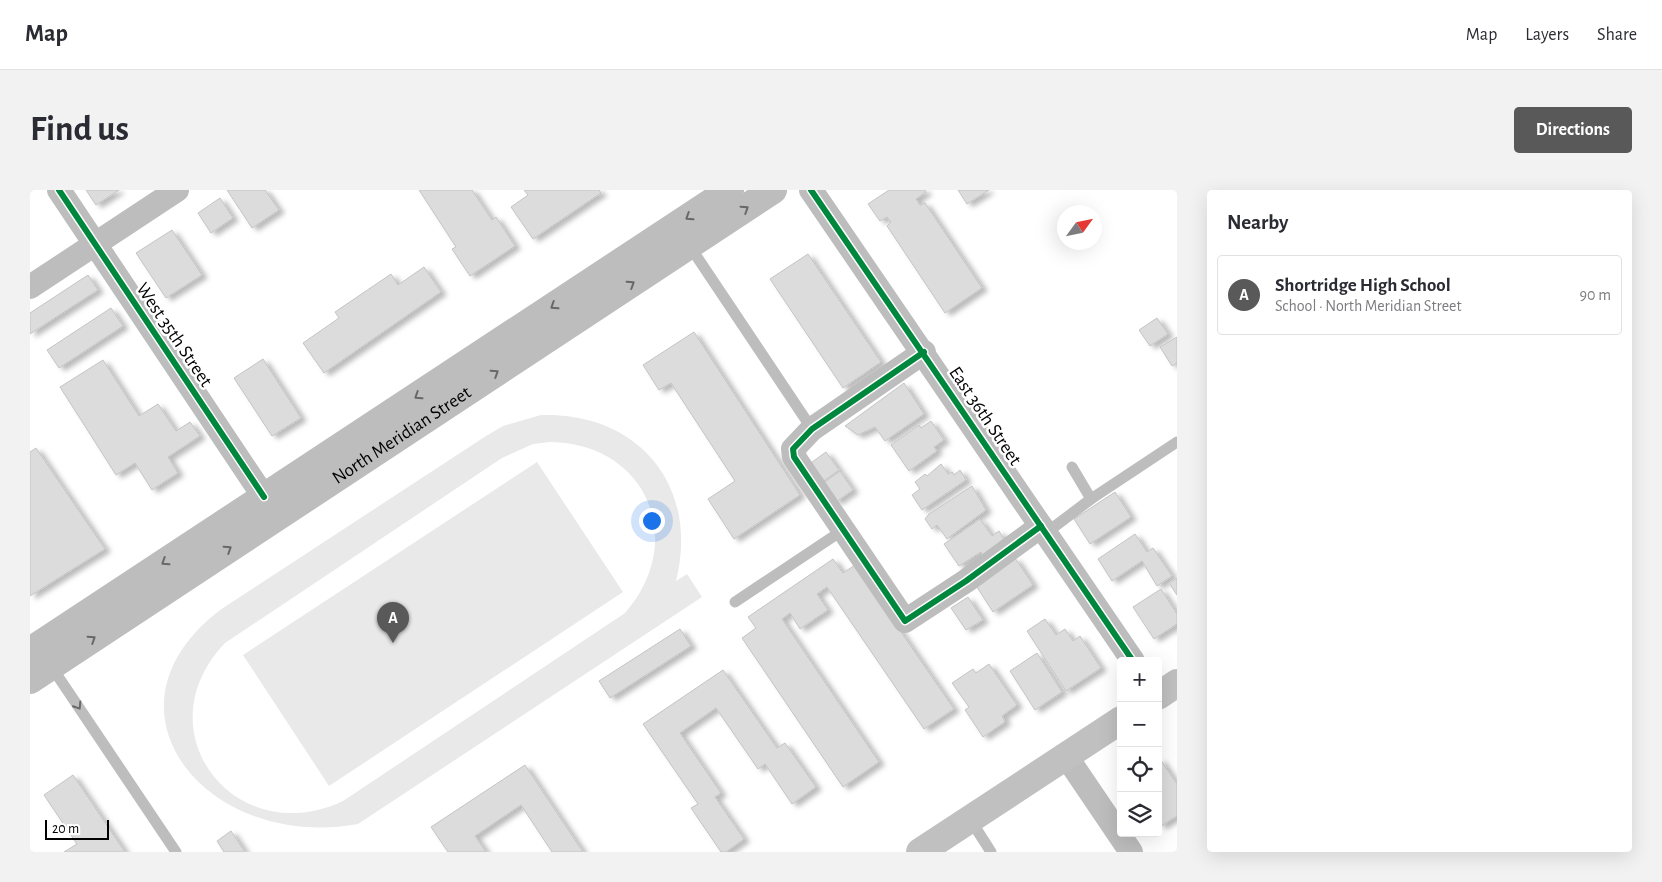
<!DOCTYPE html>
<meta charset="utf-8">
<style>
:root{--surface:#fff;--page:#f2f2f3;--text:#2b2b33;--muted:#7c7c81;--line:#e1e1e2;--accent:#595959}
body{margin:0;font-family:"Alegreya Sans",sans-serif;background:var(--page);color:var(--text)}
.controls{position:absolute;right:15px;bottom:15px;display:grid;overflow:hidden;border-radius:5px;box-shadow:0 5px 20px #0002}
.controls button{width:45px;height:45px;display:grid;place-items:center;padding:0;border:0;border-bottom:1px solid var(--line);background:var(--surface);color:var(--text);font:25px sans-serif}
.compass{position:absolute;left:1027px;top:15px;width:45px;height:45px;border-radius:50%;background:var(--surface);box-shadow:0 5px 20px #0002;rotate:57deg}
.scale{position:absolute;left:15px;bottom:12px;width:64px;box-sizing:border-box;padding-left:5px;border:2px solid #000;border-top:0;font-size:14px;line-height:18px;white-space:nowrap;color:#000;-webkit-text-stroke:4px #fff;paint-order:stroke}
.you{position:absolute;left:621px;top:330px;width:18px;height:18px;margin:-12px;border:4px solid #fff;border-radius:50%;background:#1a73e8;box-shadow:0 0 0 8px #1a73e833}
.badge{display:grid;place-items:center;width:32px;height:32px;border-radius:50%;background:var(--accent);color:#fff;font-size:16px;font-weight:700}
.pin{position:absolute;translate:-50% -41px;filter:drop-shadow(0 1px 2px #0008)}
.pin::after{content:'';position:absolute;top:26px;width:18px;height:15px;background:inherit;clip-path:polygon(0 0,100% 0,50% 100%)}
.list{margin:0;padding:0;list-style:none}
h2{display:flex;justify-content:space-between;align-items:center;height:65px;margin:0;padding:0 20px;font-size:21px}
h2 small{font-size:16px;font-weight:400;color:var(--muted)}
.list li{display:grid;grid-template-columns:32px 1fr auto;gap:15px;align-items:center;box-sizing:border-box;height:80px;margin:0 10px 10px;padding:0 10px;border:1px solid var(--line);border-radius:5px}
.list b{display:block;font-size:19px;white-space:nowrap}
.list p{margin:0;font-size:16px;white-space:nowrap;color:var(--muted)}
.list em{font-size:16px;font-style:normal;color:var(--muted)}
.icon{flex:none;width:28px;height:28px;fill:none;stroke:currentColor;stroke-width:2;stroke-linecap:round;stroke-linejoin:round}
.map{position:relative;flex:none;width:1147px;height:662px;overflow:hidden;border-radius:5px}
header{display:flex;align-items:center;gap:30px;box-sizing:border-box;height:70px;padding:0 25px;background:var(--surface);border-bottom:1px solid var(--line)}
header strong{font-size:24px}
nav{display:flex;gap:28px;margin-inline-start:auto;font-size:18px}
.intro{display:flex;align-items:center;justify-content:space-between;box-sizing:border-box;height:120px;padding:0 30px}
h1{margin:0;font-size:35px}
.button{padding:12px 22px;border-radius:5px;background:var(--accent);color:#fff;font-size:18px;font-weight:700}
main{display:flex;gap:30px;padding:0 30px}
aside{flex:1;background:var(--surface);border-radius:5px;box-shadow:0 5px 20px #0002}
.map>svg:first-child{display:block}
.green{fill:#e9e9e9;fill-rule:evenodd}
.building{fill:#dcdcdc;stroke:#c4c4c4;filter:url(#shadow)}
.lines{fill:none;stroke-linecap:round;stroke-linejoin:round}
.lane{stroke:#bdbdbd;stroke-width:11}
.street{stroke:#bdbdbd;stroke-width:24}
.secondary{stroke:#c0c0c0;stroke-width:28}
.primary{stroke:#bdbdbd;stroke-width:28}
.cycleway-casing{stroke:#fff;stroke-width:9}
.cycleway{stroke:#00873e;stroke-width:6}
.oneway{stroke:#686868}
.labels{text-anchor:middle;dominant-baseline:central;stroke-width:5;stroke-linejoin:round;paint-order:stroke}
.street-label{font-size:19px;fill:#000;stroke:#fff}
</style>
<header>
<strong>Map</strong>
<nav><a>Map</a><a>Layers</a><a>Share</a></nav>
</header>
<div class="intro"><h1>Find us</h1><a class="button">Directions</a></div>
<main>
<div class="map">
<svg width="1147" height="662" viewBox="0 0 1147 662">
<defs>
<filter id="shadow"><feDropShadow dx="5.5" dy="3" stdDeviation="2.5" flood-color="#0004"/></filter>
</defs>
<rect width="100%" height="100%" fill="#fff"/>
<g class="green">
<path d="M511 225C608 222 670 295 646 391L657 384 672 407 328 634C176 662 58 517 193 418L456 246 473 236ZM520 252C617 253 658 351 595 423L313 611C205 662 111 541 195 453L472 268 503 254Z"/>
<path d="M507 272 593 402 299 596 213 465Z"/>
</g>
<g class="building">
<path d="M56 0H89L66 15Z"/>
<path d="M197 0H235L249 20 222 38Z"/>
<path d="M389 0H442L462 30 466 27 485 56 440 86 422 59 426 57Z"/>
<path d="M494 0H569L571 3 503 49 481 17 498 5Z"/>
<path d="M859 0H895L896 2 886 9 890 15 895 13 952 98 915 123 857 36 861 32 857 27 850 31 838 14Z"/>
<path d="M928 0H959L937 14Z"/>
<path d="M190 8 203 28 181 43 168 23Z"/>
<path d="M142 40 172 85 136 108 106 63Z"/>
<path d="M778 64 851 172 813 198 740 89Z"/>
<path d="M394 77 411 102 294 183 273 153 309 128 305 122 361 84 368 95Z"/>
<path d="M58 85 68 100 0 144V123Z"/>
<path d="M81 118 93 136 29 178 17 160Z"/>
<path d="M1127 128 1138 144 1120 156 1109 140Z"/>
<path d="M664 142 770 305 704 349 678 309 705 291 641 193 629 200 613 175Z"/>
<path d="M1147 147V173L1142 176 1130 157Z"/>
<path d="M233 169 271 228 242 246 204 188Z"/>
<path d="M73 170 109 226 128 214 146 241 160 232 170 246 138 267 148 283 122 300 105 273 86 285 30 197Z"/>
<path d="M874 193 894 224 855 251 845 237 828 245 815 236Z"/>
<path d="M901 231 914 250 904 257 907 261 879 281 861 255 889 235 891 238Z"/>
<path d="M6 258 75 359 0 406V262Z"/>
<path d="M796 262 809 280 791 293 778 275Z"/>
<path d="M911 274 918 284 922 282 924 285 930 280 936 290 892 320 882 305 890 299 885 292 895 284 897 286Z"/>
<path d="M810 281 823 300 806 312 793 293Z"/>
<path d="M942 296 956 320 917 349 907 335 902 339 895 329 899 324Z"/>
<path d="M1085 302 1101 327 1060 354 1044 329Z"/>
<path d="M950 329 962 346 969 341 974 349 953 366 951 362 929 376 914 354Z"/>
<path d="M1105 344 1117 362 1123 358 1142 386 1127 396 1112 371 1082 391 1068 369Z"/>
<path d="M985 368 1003 395 963 422 945 394Z"/>
<path d="M803 369 813 383 825 375 924 519 894 539 797 397 787 404 798 420 770 439 760 423 752 429 849 572 813 597 712 448 726 438 718 427Z"/>
<path d="M1147 388V405L1139 393Z"/>
<path d="M1131 399 1147 424V434L1124 449 1103 417Z"/>
<path d="M938 407 953 430 936 440 921 418Z"/>
<path d="M1015 429 1026 445 1035 439 1043 451 1050 446 1071 478 1036 501 997 441Z"/>
<path d="M650 439 661 456 580 508 569 491Z"/>
<path d="M1007 463 1032 502 1005 520 980 481Z"/>
<path d="M959 474 987 515 972 526 975 532 953 547 935 520 939 517 922 493 943 479 946 483Z"/>
<path d="M693 480 747 558 755 553 786 597 762 614 735 574 728 579 686 518 650 543 691 603 685 607 714 649 696 662H691L661 618 668 614 613 534Z"/>
<path d="M1130 569 1147 594V626L1131 636 1128 632V570Z"/>
<path d="M495 575 553 662H522L491 615 445 646 456 662H418L401 637Z"/>
<path d="M43 585 95 662H34L47 654 14 605Z"/>
<path d="M201 641 215 662H194L187 651Z"/>
</g>
<g class="lines">
<g class="lane">
<path d="M659 55 782 239"/>
<path d="M1061 309 1147 252"/>
<path d="M1016 343 1061 309 1042 277"/>
<path d="M705 412 813 340"/>
<path d="M21 476 146 662"/>
<path d="M940 629 961 662"/>
</g>
<g class="street">
<path d="M29 0 234 307"/>
<path d="M781 0 1103 471"/>
<path d="M0 97 147 0"/>
<path d="M894 162 782 239 763 259 764 267 875 431 936 391 1011 336"/>
<path d="M1036 566 1101 662"/>
</g>
<g class="secondary">
<path d="M1128 506 1147 493"/>
<path d="M890 662 1091 530"/>
</g>
<g class="primary">
<path d="M0 461 700 0"/>
<path id="s1" d="M0 490 743 0"/>
</g>
<g class="cycleway-casing">
<g id="cycleway">
<path d="M29 0 234 307"/>
<path d="M781 0 1103 471"/>
<path d="M894 162 782 239 763 259 764 267 875 431 936 391 1011 336"/>
</g>
</g>
<use href="#cycleway" class="cycleway"/>
</g>
<defs><path id="oneway-chevron" d="M-2-3.5L2.5 0L-2 3.5" fill="none" stroke-width="1.6" stroke-linecap="round" stroke-linejoin="round" transform="scale(1.25)"/></defs>
<g class="oneway">
<use href="#oneway-chevron" transform="translate(715 19) rotate(-33)"/>
<use href="#oneway-chevron" transform="translate(659 27) rotate(147)"/>
<use href="#oneway-chevron" transform="translate(601 94) rotate(-33)"/>
<use href="#oneway-chevron" transform="translate(524 116) rotate(147)"/>
<use href="#oneway-chevron" transform="translate(465 183) rotate(-33)"/>
<use href="#oneway-chevron" transform="translate(388 206) rotate(147)"/>
<use href="#oneway-chevron" transform="translate(198 359) rotate(-33)"/>
<use href="#oneway-chevron" transform="translate(135 372) rotate(147)"/>
<use href="#oneway-chevron" transform="translate(62 449) rotate(-33)"/>
<use href="#oneway-chevron" transform="translate(48 516) rotate(57)"/>
</g>
<g class="labels">
<g class="street-label">
<text transform="translate(144 145) rotate(56)">West 35th Street</text>
<text transform="translate(955 226) rotate(56)">East 36th Street</text>
<text stroke="none"><textPath href="#s1" startOffset="445">North Meridian Street</textPath></text>
</g>
</g>
</svg>
<div class="controls">
<button>+</button>
<button>−</button>
<button><svg class="icon" aria-label="locate" viewBox="0 0 24 24"><circle cx="12" cy="12" r="6"/><path d="M12 2v4M12 18v4M2 12h4M18 12h4"/></svg></button>
<button><svg class="icon" aria-label="layers" viewBox="0 0 24 24"><path d="M12 4l9 5-9 5-9-5zM3 14l9 5 9-5"/></svg></button>
</div>
<svg class="compass" viewBox="-18 -18 36 36"><path d="M0-13l5 13h-10z" fill="#e53935"/><path d="M0 13l5-13h-10z" fill="#7c7c81"/></svg>
<div class="scale">20 m</div>
<div class="you"></div>
<div class="pin badge" style="left:363px;top:453px">A</div>
</div>
<aside>
<h2>Nearby<small></small></h2>
<ul class="list">
<li><span class="badge">A</span><div><b>Shortridge High School</b><p>School · North Meridian Street</p></div><em>90 m</em></li>
</ul>
</aside>
</main>
